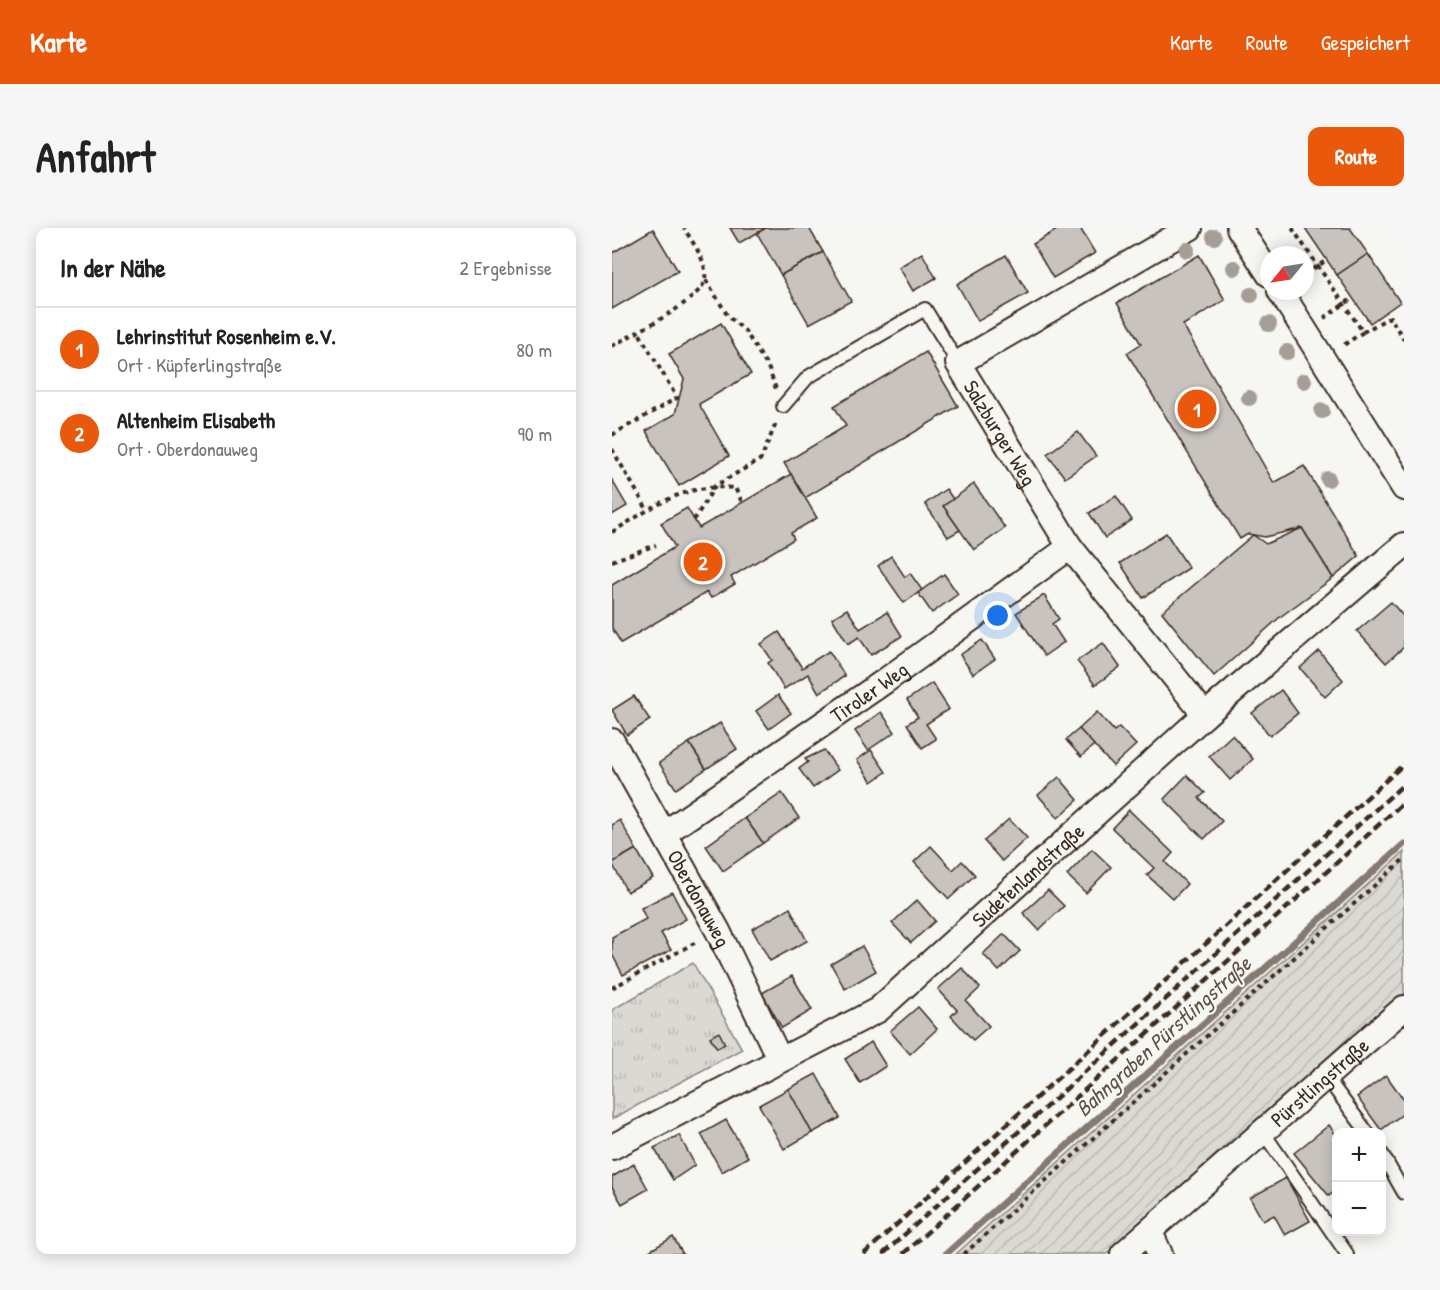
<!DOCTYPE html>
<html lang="de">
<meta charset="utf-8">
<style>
:root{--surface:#fff;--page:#f6f6f6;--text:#222;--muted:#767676;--line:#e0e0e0;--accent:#ea580c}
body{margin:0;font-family:"Patrick Hand",sans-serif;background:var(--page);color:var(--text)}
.controls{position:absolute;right:18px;bottom:18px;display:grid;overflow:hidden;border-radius:12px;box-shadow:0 3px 15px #0003}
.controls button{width:54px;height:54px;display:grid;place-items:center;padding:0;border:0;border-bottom:2px solid var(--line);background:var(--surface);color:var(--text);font:30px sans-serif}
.compass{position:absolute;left:648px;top:18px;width:54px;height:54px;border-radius:50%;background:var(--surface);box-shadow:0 3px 15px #0003;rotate:240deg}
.you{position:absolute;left:386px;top:388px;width:21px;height:21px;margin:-15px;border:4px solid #fff;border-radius:50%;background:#1a73e8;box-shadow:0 0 0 9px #1a73e833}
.badge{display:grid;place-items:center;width:39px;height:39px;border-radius:50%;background:var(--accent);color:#fff;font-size:20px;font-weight:700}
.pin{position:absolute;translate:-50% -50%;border:3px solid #fff;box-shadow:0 2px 6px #0006}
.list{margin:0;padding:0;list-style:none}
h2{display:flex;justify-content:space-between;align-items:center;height:78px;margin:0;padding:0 24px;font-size:26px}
h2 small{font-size:20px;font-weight:400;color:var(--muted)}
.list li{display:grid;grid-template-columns:39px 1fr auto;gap:18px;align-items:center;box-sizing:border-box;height:84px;padding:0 24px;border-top:2px solid var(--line)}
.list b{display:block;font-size:22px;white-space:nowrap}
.list p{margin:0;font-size:20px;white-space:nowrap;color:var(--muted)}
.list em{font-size:20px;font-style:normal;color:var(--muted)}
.map{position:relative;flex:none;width:792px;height:1026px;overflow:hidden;border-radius:12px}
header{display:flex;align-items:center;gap:36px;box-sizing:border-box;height:84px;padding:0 30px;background:var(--accent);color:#fff}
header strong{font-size:28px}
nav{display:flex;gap:33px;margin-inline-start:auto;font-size:21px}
.intro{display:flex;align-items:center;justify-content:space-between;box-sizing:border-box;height:144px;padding:0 36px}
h1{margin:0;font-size:42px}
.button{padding:15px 27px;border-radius:12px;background:var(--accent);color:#fff;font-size:21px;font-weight:700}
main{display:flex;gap:36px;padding:0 36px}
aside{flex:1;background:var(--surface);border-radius:12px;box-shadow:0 3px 15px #0003}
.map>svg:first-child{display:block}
.park{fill:url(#park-tufts);stroke:#8a8278;stroke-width:1.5}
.garden{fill:url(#garden-furrows);stroke:#8a8278;stroke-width:1.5}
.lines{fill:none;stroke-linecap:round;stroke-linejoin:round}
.stream{stroke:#857a71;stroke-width:7}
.building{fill:#c8c3be;stroke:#3b2a1e;stroke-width:1.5}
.lane-casing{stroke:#3b2a1e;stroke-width:16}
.street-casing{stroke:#3b2a1e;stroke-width:28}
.path{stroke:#3b2a1e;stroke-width:4;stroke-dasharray:4.5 4.5;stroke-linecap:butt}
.lane{stroke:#f6f6f2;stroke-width:12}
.street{stroke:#f6f6f2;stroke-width:24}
.rail{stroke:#3b2a1e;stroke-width:4.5;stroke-dasharray:9 4.5;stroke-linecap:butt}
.tree{fill:#a59e96}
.labels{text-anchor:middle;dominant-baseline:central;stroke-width:4.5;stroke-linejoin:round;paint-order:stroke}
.street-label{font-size:21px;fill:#3b2a1e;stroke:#f6f6f2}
.water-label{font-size:22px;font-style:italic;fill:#605248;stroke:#f6f6f2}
</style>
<header>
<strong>Karte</strong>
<nav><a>Karte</a><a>Route</a><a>Gespeichert</a></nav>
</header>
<div class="intro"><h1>Anfahrt</h1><a class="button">Route</a></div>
<main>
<aside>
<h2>In der Nähe<small>2 Ergebnisse</small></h2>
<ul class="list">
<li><span class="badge">1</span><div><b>Lehrinstitut Rosenheim e.V.</b><p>Ort · Küpferlingstraße</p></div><em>80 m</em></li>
<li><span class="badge">2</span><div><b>Altenheim Elisabeth</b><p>Ort · Oberdonauweg</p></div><em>90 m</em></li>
</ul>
</aside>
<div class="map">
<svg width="792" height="1026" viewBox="0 0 792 1026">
<defs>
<pattern id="park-tufts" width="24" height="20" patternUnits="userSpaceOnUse" patternTransform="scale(1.5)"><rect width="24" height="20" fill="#dad9d3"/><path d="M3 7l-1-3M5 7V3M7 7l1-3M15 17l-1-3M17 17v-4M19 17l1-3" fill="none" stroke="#bcbab5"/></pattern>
<pattern id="garden-furrows" width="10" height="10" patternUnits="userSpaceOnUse" patternTransform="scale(1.5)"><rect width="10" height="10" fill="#dad9d3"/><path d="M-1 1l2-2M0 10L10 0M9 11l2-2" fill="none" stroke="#bcbab5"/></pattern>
</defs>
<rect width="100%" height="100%" fill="#f6f6f2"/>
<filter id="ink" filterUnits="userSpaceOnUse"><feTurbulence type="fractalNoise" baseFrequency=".0167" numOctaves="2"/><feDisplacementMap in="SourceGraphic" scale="12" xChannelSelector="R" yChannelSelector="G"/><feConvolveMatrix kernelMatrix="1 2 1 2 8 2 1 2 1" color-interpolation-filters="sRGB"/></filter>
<g filter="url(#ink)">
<path class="park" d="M81 735 130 821 0 891V782Z"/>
<path class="garden" d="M792 624V766L495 1026H344Z"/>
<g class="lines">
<path class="stream" d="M334 1026 792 616"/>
</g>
<g class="building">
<path d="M118 0H154L127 15Z"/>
<path d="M154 0H197L211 24 169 47 145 5Z"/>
<path d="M448 0H468L483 25 441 50 421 16Z"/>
<path d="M693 0H738L756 26 725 47Z"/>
<path d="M41 1 66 43 0 81V25Z"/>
<path d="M211 24 239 73 197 96 169 47Z"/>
<path d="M310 25 324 50 301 63 287 39Z"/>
<path d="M756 26 788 74 758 95 725 47Z"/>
<path d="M394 27 416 65 366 93 345 56Z"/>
<path d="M587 27 613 72 571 97 662 255 692 238 747 328 721 350 690 300 653 309 636 306 628 311 515 125 529 116 505 75Z"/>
<path d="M109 95 139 146 87 176 117 228 67 258 34 203 63 186 72 151 57 126Z"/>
<path d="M314 124 346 178 193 270 172 235 234 198 222 178Z"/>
<path d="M466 204 484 228 453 250 435 226Z"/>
<path d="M179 246 205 290 179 305 182 311 119 349 123 356 99 370 95 364 9 415 0 400V357L63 319 49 295 75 280 87 300Z"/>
<path d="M0 252 15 278 0 287Z"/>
<path d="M362 256 393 300 362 322 331 278Z"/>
<path d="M334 261 341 271 331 278 348 302 336 309 313 276Z"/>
<path d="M504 268 520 292 493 310 477 285Z"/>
<path d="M690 300 721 350 668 389 602 448 550 384 641 307 654 316Z"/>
<path d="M554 305 577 340 531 370 508 335Z"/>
<path d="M279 328 293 349 298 345 310 362 292 375 266 338Z"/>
<path d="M332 346 346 366 320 385 306 365Z"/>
<path d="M432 367 447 391 440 396 452 414 432 428 404 385Z"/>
<path d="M779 374 792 389V419L774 435 745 403Z"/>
<path d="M235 381 248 401 275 384 290 408 259 427 247 409 236 416 220 390Z"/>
<path d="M167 404 190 440 217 423 233 448 207 465 196 446 172 461 156 435 160 432 149 416Z"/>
<path d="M370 412 383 431 361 446 348 427Z"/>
<path d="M491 415 508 439 483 457 465 433Z"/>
<path d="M707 423 731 452 713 469 688 440Z"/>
<path d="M320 455 337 481 314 496 324 511 310 520 295 496 306 489 295 472Z"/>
<path d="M669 462 686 485 658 508 640 485Z"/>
<path d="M166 467 179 485 157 501 144 483Z"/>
<path d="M22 468 38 492 15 507 0 482Z"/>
<path d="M269 484 283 504 256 522 243 503Z"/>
<path d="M485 484 502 503 507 499 524 517 501 538 467 501Z"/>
<path d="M108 495 125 521 94 541 77 515Z"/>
<path d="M467 501 482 517 469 529 454 512Z"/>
<path d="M620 507 641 531 618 552 597 528Z"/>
<path d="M77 515 94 541 64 561 47 535Z"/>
<path d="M212 522 226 542 201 560 187 541 196 534 193 531Z"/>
<path d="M259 522 274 544 260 554 245 532Z"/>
<path d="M575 547 593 565 587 570 610 593 592 611 552 571Z"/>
<path d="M447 549 466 572 446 590 426 567Z"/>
<path d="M170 565 187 590 151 615 133 590Z"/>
<path d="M517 582 561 625 553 634 575 656 561 671 535 647 542 640 500 600Z"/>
<path d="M133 590 151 615 111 643 94 618Z"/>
<path d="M397 591 415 610 390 633 372 613Z"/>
<path d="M8 592 24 621 0 635V597Z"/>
<path d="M319 618 341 642 350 633 363 647 337 671 302 634Z"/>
<path d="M24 621 41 650 15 664 0 635Z"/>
<path d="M480 621 499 639 474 665 455 647Z"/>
<path d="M436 662 452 678 427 702 411 685Z"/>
<path d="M60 664 74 691 49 705 59 722 11 747 0 726V709L34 691 29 680Z"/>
<path d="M305 672 323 693 299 715 280 695Z"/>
<path d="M178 680 195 713 158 733 140 701Z"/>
<path d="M392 706 408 723 387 743 371 726Z"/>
<path d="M250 718 264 743 233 761 219 736Z"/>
<path d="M350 740 368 760 354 773 377 798 361 812 339 788 345 782 326 761Z"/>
<path d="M180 748 200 782 170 800 150 765Z"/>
<path d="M306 779 325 801 298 826 278 803Z"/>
<path d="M107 804 113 816 105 820 98 809Z"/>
<path d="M259 814 274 838 248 855 233 831Z"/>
<path d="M204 846 228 890 200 905 176 861Z"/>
<path d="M774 847 792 872V885L769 902 745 869Z"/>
<path d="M176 861 200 905 172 921 147 877Z"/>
<path d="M114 892 136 929 110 944 89 906Z"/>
<path d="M717 897 724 907V962L717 968 682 925Z"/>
<path d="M67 907 83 937 61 952 42 920Z"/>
<path d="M22 936 36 961 10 976 0 959V949Z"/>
<path d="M674 950 698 993 673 1007 662 987 651 993 638 970Z"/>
<path d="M61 1009 71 1026H32Z"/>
</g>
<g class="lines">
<g class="lane-casing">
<g id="lane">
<path d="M171 178 196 149 313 81 346 135"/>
<path d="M714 849 755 904"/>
<path d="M651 904 735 1026"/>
<path d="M770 926 792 965"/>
</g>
</g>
<g class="street-casing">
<g id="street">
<path id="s1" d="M578 0 346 135 458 319 593 487"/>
<path d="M627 0 657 46"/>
<path d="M668 63 792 260"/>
<path id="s2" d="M0 513 106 703 168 832"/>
<path id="s3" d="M53 605 273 453 458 319"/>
<path id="s4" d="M0 919 266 782 593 487 792 317"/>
<path d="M538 1004 548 1026"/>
<path id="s5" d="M511 1026 792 780"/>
</g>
</g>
<g class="path">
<path d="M680 0 751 104 729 119"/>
<path d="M693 46 715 32"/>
<path d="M94 52 116 88 133 103 156 139 164 161"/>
<path d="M712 90 741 70"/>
<path d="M751 104 778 89 792 112"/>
<path d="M0 118C19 107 91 72 93 51 96 34 80 14 72 0"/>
<path d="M0 207 65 170 26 103"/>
<path d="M0 221 36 283"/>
<path d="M82 292 103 258 149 231 165 193"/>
<path d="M0 304C44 278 70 255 123 260L130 274"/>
<path d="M0 333 44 317"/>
<path d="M0 760 86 713"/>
<path d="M352 1026 792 631"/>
</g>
<use href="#lane" class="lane"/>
<use href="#street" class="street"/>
<g class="rail">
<path d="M252 1026 792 536"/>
<path d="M271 1026 792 556"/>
<path d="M291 1026 792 574"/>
</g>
</g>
<g class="tree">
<circle cx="602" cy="9" r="8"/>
<circle cx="575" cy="22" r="8"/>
<circle cx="622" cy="40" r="8"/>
<circle cx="639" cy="67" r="8"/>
<circle cx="657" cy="96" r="8"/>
<circle cx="675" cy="124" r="8"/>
<circle cx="692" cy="153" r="8"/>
<circle cx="637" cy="170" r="8"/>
<circle cx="710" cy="183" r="8"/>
<circle cx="716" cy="251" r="8"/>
</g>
</g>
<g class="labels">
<g class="street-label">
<text stroke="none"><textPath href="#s1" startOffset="350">Salzburger Weg</textPath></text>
<text stroke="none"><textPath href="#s3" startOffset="248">Tiroler Weg</textPath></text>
<text stroke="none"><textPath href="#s4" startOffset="501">Sudetenlandstraße</textPath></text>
<text stroke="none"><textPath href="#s2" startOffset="180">Oberdonauweg</textPath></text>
<text stroke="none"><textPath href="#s5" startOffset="261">Pürstlingstraße</textPath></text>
</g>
<g class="water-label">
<text transform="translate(551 808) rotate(-42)">Bahngraben Pürstlingstraße</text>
</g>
</g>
</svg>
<div class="controls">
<button>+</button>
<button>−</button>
</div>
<svg class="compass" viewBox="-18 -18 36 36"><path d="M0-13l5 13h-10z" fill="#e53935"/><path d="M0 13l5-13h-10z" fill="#767676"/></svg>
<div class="you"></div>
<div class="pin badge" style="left:585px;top:181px">1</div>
<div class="pin badge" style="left:91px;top:334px">2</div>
</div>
</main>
